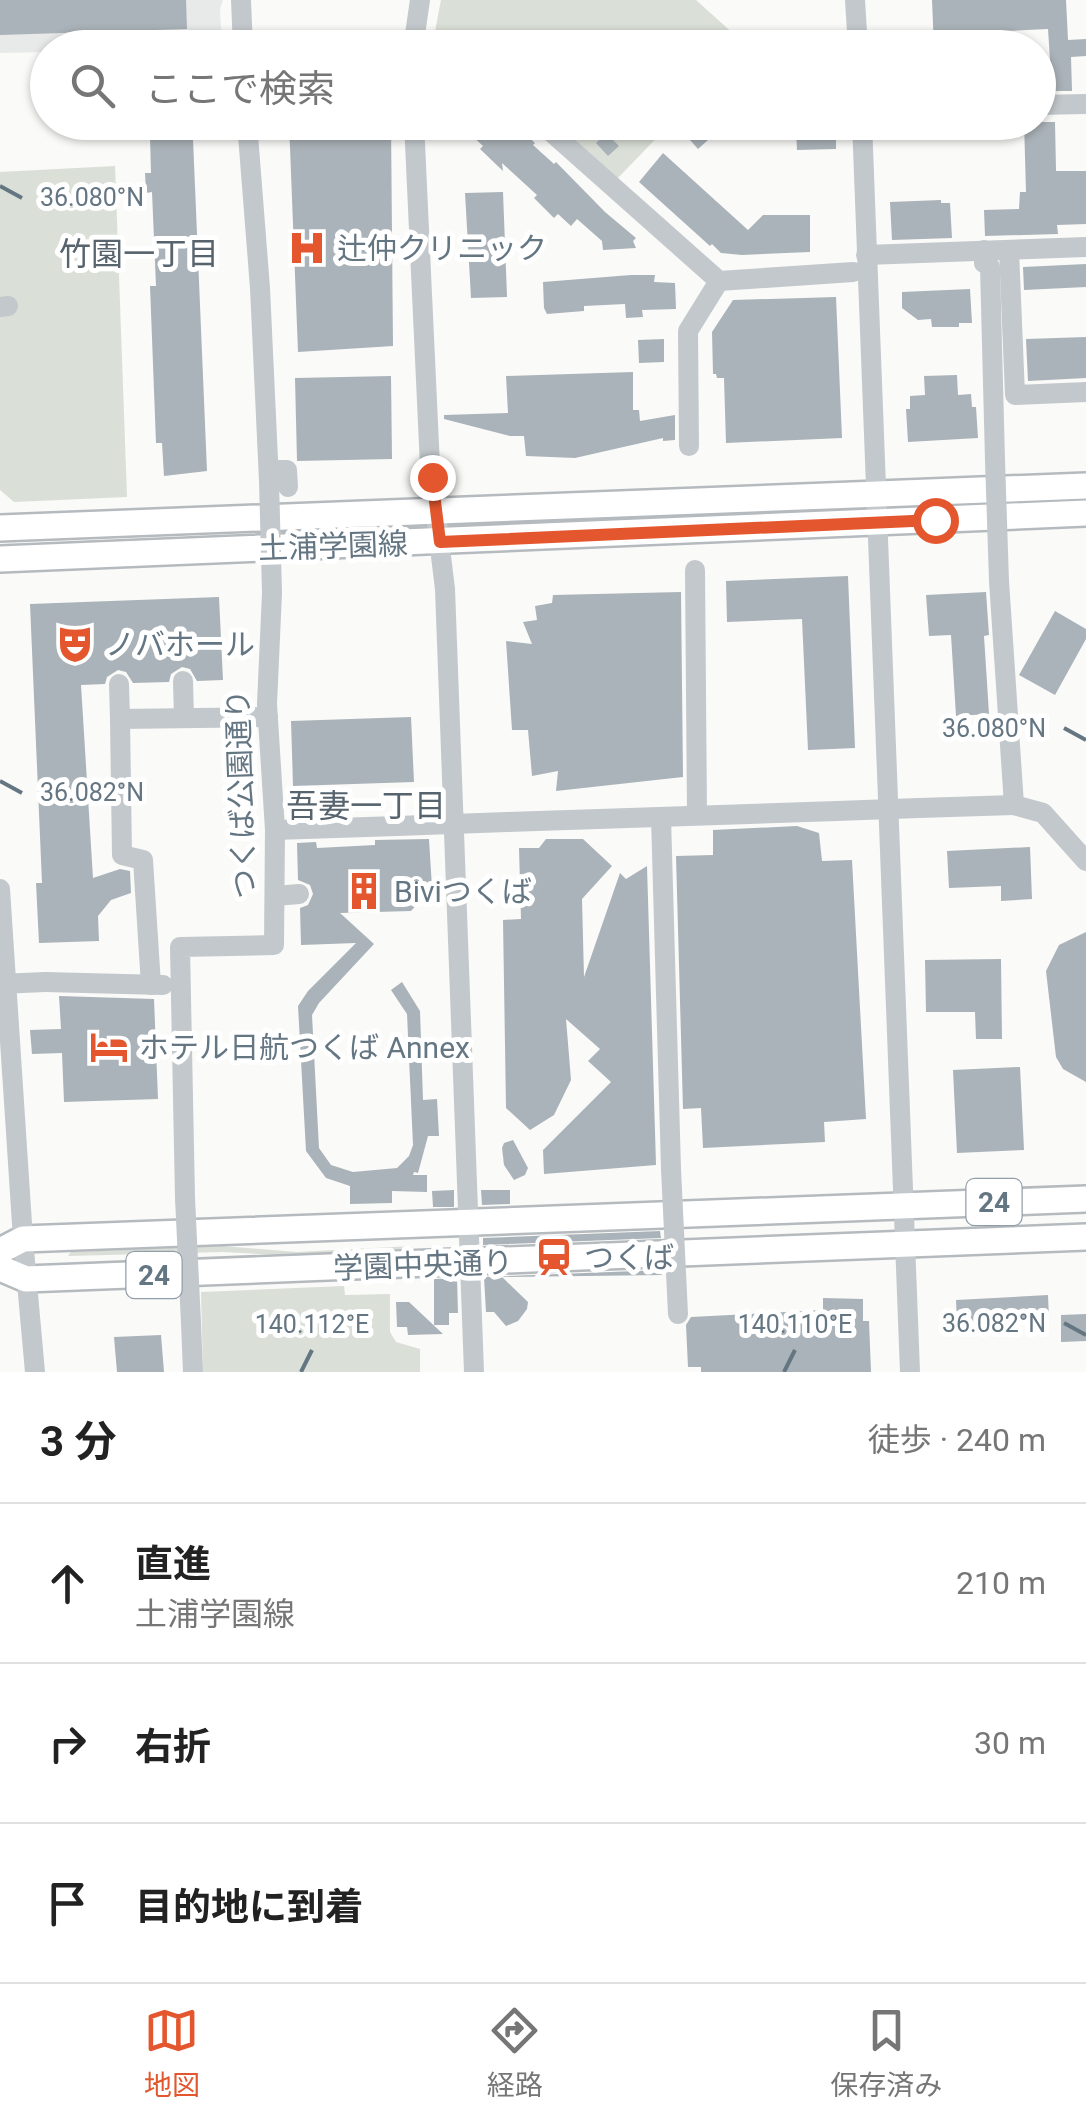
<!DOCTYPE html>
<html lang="ja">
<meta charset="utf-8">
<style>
:root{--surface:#fff;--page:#f2f2f2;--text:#222;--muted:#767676;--line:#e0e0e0;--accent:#e4572e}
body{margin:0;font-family:Roboto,"Noto Sans JP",sans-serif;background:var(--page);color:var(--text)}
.stop{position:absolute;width:30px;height:30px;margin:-22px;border:8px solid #e4572e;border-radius:50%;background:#fff}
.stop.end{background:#e4572e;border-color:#fff;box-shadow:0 2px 10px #0008}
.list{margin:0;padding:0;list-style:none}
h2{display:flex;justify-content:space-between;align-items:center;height:130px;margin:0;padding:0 40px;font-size:42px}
h2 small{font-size:32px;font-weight:400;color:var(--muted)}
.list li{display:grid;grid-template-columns:65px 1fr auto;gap:30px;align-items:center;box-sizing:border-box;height:160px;padding:0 40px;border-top:2px solid var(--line)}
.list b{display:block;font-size:38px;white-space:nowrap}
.list p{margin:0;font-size:32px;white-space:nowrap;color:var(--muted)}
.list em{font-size:32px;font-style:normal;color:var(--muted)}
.icon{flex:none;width:55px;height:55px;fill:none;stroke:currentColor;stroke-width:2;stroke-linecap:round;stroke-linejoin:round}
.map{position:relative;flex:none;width:1086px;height:1372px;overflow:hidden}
.search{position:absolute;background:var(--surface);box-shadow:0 2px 8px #0004;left:30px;right:30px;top:30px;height:110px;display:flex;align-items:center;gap:25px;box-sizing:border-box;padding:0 35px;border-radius:55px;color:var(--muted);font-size:38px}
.sheet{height:610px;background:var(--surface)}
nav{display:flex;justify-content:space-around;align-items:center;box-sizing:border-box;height:140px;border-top:2px solid var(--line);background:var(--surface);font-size:28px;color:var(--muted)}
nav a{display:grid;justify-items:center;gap:5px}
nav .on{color:var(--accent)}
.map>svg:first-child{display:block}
.built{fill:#e8e9e9}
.green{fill:#dadfd7}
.building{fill:#aab3b9}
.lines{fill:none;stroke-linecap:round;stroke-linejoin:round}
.major-casing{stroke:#b5babe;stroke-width:30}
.minor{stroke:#c3c8cc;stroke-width:20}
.major{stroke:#fff;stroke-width:25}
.minor-bridge{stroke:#c3c8cc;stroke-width:20}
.route{stroke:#e4572e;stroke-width:12}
.ticks{fill:none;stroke:#657683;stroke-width:4}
.labels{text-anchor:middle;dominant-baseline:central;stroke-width:10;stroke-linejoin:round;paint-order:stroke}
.shield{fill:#fff;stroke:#939fa8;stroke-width:2.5}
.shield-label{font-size:28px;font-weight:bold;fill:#657683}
.poi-label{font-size:30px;fill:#657683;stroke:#fff;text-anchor:start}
.street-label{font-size:30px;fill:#657683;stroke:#fff}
.neighbourhood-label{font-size:32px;fill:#57646e;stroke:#fff}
.ticks-label{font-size:25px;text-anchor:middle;fill:#657683;stroke:#fff;stroke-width:10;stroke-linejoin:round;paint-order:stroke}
</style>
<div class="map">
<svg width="1086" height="1372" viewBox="0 0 1086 1372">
<rect width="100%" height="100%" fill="#fafaf8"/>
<path class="built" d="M0 0H223L220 9 222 47 48 48 47 52 0 53Z"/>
<g class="green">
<path d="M441 0H696L746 45 432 47Z"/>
<path d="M555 123H671L615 181 567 140 570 135Z"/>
<path d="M115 166 127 497 14 502 0 490V172Z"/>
<path d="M222 1246 297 1252 412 1246 413 1249 297 1256 223 1252 68 1256 71 1252Z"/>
<path d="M344 1286 345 1295 390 1294V1332L396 1342 420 1349V1372H203L201 1292Z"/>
</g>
<g class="building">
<path d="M0 0H186L187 29 0 35Z"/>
<path d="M932 0H1066L1068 40 1086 39V56L1071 57 1072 91H1052L1048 29 1005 31V39L991 40V30L949 32V48H934Z"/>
<path d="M289 122H391L393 346 298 352Z"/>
<path d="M479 122H513L535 143 533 145 554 164 556 162 605 212 636 238 633 241 636 248 603 250 602 241 577 219 571 226 558 214 554 218 534 198 537 195 502 163 503 171 480 149 483 146 469 133Z"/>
<path d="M674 122H728L698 149Z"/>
<path d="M1024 122H1055L1056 171H1086V224L1057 225 1058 234 985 236 984 210 1019 209 1020 192H1026Z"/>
<path d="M824 128 836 131V149L797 150 796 129Z"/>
<path d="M606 133 619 146 608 156 596 143Z"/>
<path d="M179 136V140L193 139 207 471 164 476 162 443H156L150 286H156L152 192 146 193 145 173H151L150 137Z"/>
<path d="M663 153 748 230 763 215H810V252L742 255 721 253 712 244 710 246 639 182Z"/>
<path d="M503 192 507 297 471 298 465 193Z"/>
<path d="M941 200V203H950L952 238 892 240 890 202Z"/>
<path d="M1086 264V287L1024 290 1023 267Z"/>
<path d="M631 275H655L654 282 675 283 676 309 642 310 643 317 626 318 625 304 584 306V311L547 314 544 308 543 282Z"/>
<path d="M970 289 972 323H959V327H932L931 319 918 320 902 308V292Z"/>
<path d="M836 297 842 438 726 443 724 378H717L716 374H713L712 332 733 300Z"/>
<path d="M1086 337V378L1028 381 1026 339Z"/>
<path d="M664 339V362L639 363 638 340Z"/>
<path d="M633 372V410H639L640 421 675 415V440L663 441V438L575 458 526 456 524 436H510L444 419V415L508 413 506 376Z"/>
<path d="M957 375 958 395 971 394 972 407H976L978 438 908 442 906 409H910V396L925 395 924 376Z"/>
<path d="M391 376 392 459 297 461 295 378Z"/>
<path d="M848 576 855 748 808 750 802 619 727 622 726 581Z"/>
<path d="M681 592 683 777 556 791 558 771 532 776 528 730H512L506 641 532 644 523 622 537 620 535 606 552 603 553 595Z"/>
<path d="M986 592 989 635 984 636 989 714 956 716 951 635 929 636 926 595Z"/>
<path d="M219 597 223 680 197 681 190 669 182 667 171 674 169 682 133 683 126 672 118 670 107 677 105 684 81 685 93 878 120 869 130 871 131 893 111 900 98 916 99 941 39 943 36 883H42L30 604Z"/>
<path d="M1055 611 1086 629V639L1055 695 1019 675Z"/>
<path d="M411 717 414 782 293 786 291 721Z"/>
<path d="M797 826 819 833 822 861 852 860 866 1119 824 1122 825 1142 703 1148 701 1108 683 1109 676 856 713 855V830Z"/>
<path d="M429 839 432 888 411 911 340 913 374 944 319 1003 312 1015 319 1148 331 1165 353 1172 397 1168 409 1156 413 1145 407 1014 391 990 402 982 420 1011 423 1100 437 1099 439 1136H428L418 1173 414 1172 413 1175H427V1192L392 1191V1203L350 1204V1186L326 1178 306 1151 298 1006 308 991 356 943 301 945 300 908 308 905 313 894 310 885 298 880 297 843 316 842 317 848 375 845V840Z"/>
<path d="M546 839H583L612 866 582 899 584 977 620 873 626 879 647 866 656 1165 544 1174 543 1150 611 1082 588 1061 600 1049 566 1019 571 1080 554 1115 530 1130 506 1108 503 920 521 919 519 848H539Z"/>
<path d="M1030 847 1032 899 1001 901V886L949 888 947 851Z"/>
<path d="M1086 932V1082L1063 1069 1056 1057 1046 971 1059 945Z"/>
<path d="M1001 959 1002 1039H976L975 1012H926L925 960Z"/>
<path d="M59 996 154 999 158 1099 64 1102 62 1053 32 1054 30 1030 61 1029Z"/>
<path d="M1020 1067 1024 1150 957 1153 953 1070Z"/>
<path d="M513 1140 528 1168 525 1175 514 1180 504 1165 502 1148 504 1143Z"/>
<path d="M454 1190V1207H433L432 1191Z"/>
<path d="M481 1190H510V1204L482 1205Z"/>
<path d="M660 1231 661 1238 483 1245V1238Z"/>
<path d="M662 1270V1275L502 1277 528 1302 527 1309 518 1321 506 1326 494 1312H486L484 1277Z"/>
<path d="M457 1278 458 1313H449V1325H434V1279Z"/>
<path d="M1048 1295 1049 1319 957 1324 956 1300Z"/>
<path d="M823 1298 863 1299V1321H869L871 1372H701V1367H688L686 1325 691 1317 823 1310Z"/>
<path d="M396 1302H409L443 1334 408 1335 407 1327H397Z"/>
<path d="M1086 1314V1341L1061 1342V1315Z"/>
<path d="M161 1335 164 1372H117L114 1337Z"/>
</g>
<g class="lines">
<g class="major-casing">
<g id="major">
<path d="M0 528 1086 486"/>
<path d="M0 559 1086 513"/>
<path d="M0 1251 23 1239 1086 1199"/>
<path d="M0 1268 26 1279 1086 1237"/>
</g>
</g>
<g class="minor">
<path d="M241 0 243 48"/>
<path d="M855 0 858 48"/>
<path d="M413 48 420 0"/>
<path d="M1038 105 1086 104"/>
<path d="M247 122 260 288 269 481"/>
<path d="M414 122 430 466 445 589 474 1372"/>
<path d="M540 122 719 281"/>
<path d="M862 122 910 1372"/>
<path d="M984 250V263L990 267 995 460"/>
<path d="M1009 250 1015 395 1086 392"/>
<path d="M866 255 1086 247"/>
<path d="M0 307 8 306"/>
<path d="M689 446 688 331 719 281 853 272"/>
<path d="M269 470H287L288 487"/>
<path d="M695 570 697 815"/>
<path d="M999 581 1014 805 1043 813 1086 861"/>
<path d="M183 681 184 718"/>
<path d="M119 684 120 719 268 717"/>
<path d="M120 719 122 855 143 860 151 985"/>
<path d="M919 808 1014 805"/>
<path d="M661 817 671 1169"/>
<path d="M507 822 837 811"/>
<path d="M275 830 397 826"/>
<path d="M0 889 23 1239 35 1372"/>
<path d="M275 896 299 894"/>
<path d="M45 982 163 985"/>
<path d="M185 1198 180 947 274 945 275 830 267 704 272 593"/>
<path d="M191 1323 193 1372"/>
</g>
<use href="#major" class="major"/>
<g class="minor-bridge">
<path d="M995 460 999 581"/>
<path d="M269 481 272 593"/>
<path d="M837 811 919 808"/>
<path d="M397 826 507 822"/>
<path d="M0 984 45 982"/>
<path d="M671 1169 678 1314"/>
<path d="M185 1198 191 1323"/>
</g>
</g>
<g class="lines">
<path class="route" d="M432 477 440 542 935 520"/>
</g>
<path class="ticks" d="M0 186 22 198M1064 728 1086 740M0 781 22 793M1064 1323 1086 1335M301 1372 312 1350M784 1372 795 1350"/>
<defs>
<g id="hospital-bare" transform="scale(3)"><path d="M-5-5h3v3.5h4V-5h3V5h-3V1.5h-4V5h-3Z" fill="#e4572e" stroke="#fff" stroke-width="2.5" paint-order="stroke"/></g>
<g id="theatre-bare" transform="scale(3)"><path d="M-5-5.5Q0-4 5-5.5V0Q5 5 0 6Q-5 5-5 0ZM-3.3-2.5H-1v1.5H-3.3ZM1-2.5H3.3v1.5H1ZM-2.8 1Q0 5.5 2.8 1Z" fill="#e4572e" stroke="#fff" stroke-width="2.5" paint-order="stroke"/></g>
<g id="building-bare" transform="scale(3)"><path d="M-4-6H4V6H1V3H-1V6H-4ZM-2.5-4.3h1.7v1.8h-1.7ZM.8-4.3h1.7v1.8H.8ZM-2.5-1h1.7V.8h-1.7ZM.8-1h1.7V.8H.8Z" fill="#e4572e" stroke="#fff" stroke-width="2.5" paint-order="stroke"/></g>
<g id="hotel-bare" transform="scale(3)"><path d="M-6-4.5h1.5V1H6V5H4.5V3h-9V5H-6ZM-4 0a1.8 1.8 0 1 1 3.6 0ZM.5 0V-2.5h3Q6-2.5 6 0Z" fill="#e4572e" stroke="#fff" stroke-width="2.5" paint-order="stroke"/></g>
<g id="station-bare" transform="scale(3)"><path d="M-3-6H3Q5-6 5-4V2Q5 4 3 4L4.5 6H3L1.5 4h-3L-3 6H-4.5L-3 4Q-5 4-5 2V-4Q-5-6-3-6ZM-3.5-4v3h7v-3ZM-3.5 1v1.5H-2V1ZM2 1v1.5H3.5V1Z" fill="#e4572e" stroke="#fff" stroke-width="2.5" paint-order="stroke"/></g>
</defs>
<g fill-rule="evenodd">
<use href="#hospital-bare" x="307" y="248"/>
<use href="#theatre-bare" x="75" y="644"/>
<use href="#building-bare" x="364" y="891"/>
<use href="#hotel-bare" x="109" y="1047"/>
<use href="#station-bare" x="554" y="1257"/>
</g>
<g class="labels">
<g class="shield">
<rect x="966.5" y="1179" width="55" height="46" rx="8"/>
<rect x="126.5" y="1252" width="55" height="46" rx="8"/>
</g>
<g class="shield-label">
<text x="994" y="1202">24</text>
<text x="154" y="1275">24</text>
</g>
<g class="poi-label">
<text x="337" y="248">辻仲クリニック</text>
<text x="105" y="644">ノバホール</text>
<text x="394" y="891">Biviつくば</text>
<text x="139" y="1047">ホテル日航つくば Annex</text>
<text x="584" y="1257">つくば</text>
</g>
<g class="street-label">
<text transform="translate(333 546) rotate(-2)">土浦学園線</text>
<text transform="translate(241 794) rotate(-92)">つくば公園通り</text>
<text transform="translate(423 1265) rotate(-2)">学園中央通り</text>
</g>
<g class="neighbourhood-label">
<text x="139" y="254">竹園一丁目</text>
<text x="366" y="806">吾妻一丁目</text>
</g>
</g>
<g class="ticks-label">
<text x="92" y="206">36.080°N</text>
<text x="994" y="737">36.080°N</text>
<text x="92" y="801">36.082°N</text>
<text x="994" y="1332">36.082°N</text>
<text x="312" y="1333">140.112°E</text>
<text x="795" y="1333">140.110°E</text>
</g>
</svg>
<div class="stop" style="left:935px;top:520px"></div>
<div class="stop end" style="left:432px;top:477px"></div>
<div class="search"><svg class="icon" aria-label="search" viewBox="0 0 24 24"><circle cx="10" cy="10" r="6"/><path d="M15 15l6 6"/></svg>ここで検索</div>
</div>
<section class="sheet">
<h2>3 分<small>徒歩 · 240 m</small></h2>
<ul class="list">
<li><svg class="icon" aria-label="ahead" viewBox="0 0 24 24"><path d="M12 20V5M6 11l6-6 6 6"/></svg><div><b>直進</b><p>土浦学園線</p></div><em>210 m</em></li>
<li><svg class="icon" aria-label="right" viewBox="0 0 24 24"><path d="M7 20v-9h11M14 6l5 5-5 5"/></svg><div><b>右折</b></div><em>30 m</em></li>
<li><svg class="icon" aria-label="arrive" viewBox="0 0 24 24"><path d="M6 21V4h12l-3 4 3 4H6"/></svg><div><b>目的地に到着</b></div></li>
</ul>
</section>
<nav>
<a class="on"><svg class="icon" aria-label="map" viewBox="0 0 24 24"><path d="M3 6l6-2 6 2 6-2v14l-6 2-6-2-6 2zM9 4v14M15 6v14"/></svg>地図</a>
<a><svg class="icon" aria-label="directions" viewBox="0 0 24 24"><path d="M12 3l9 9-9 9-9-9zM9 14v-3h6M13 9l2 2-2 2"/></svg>経路</a>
<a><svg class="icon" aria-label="saved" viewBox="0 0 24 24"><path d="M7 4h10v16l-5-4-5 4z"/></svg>保存済み</a>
</nav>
